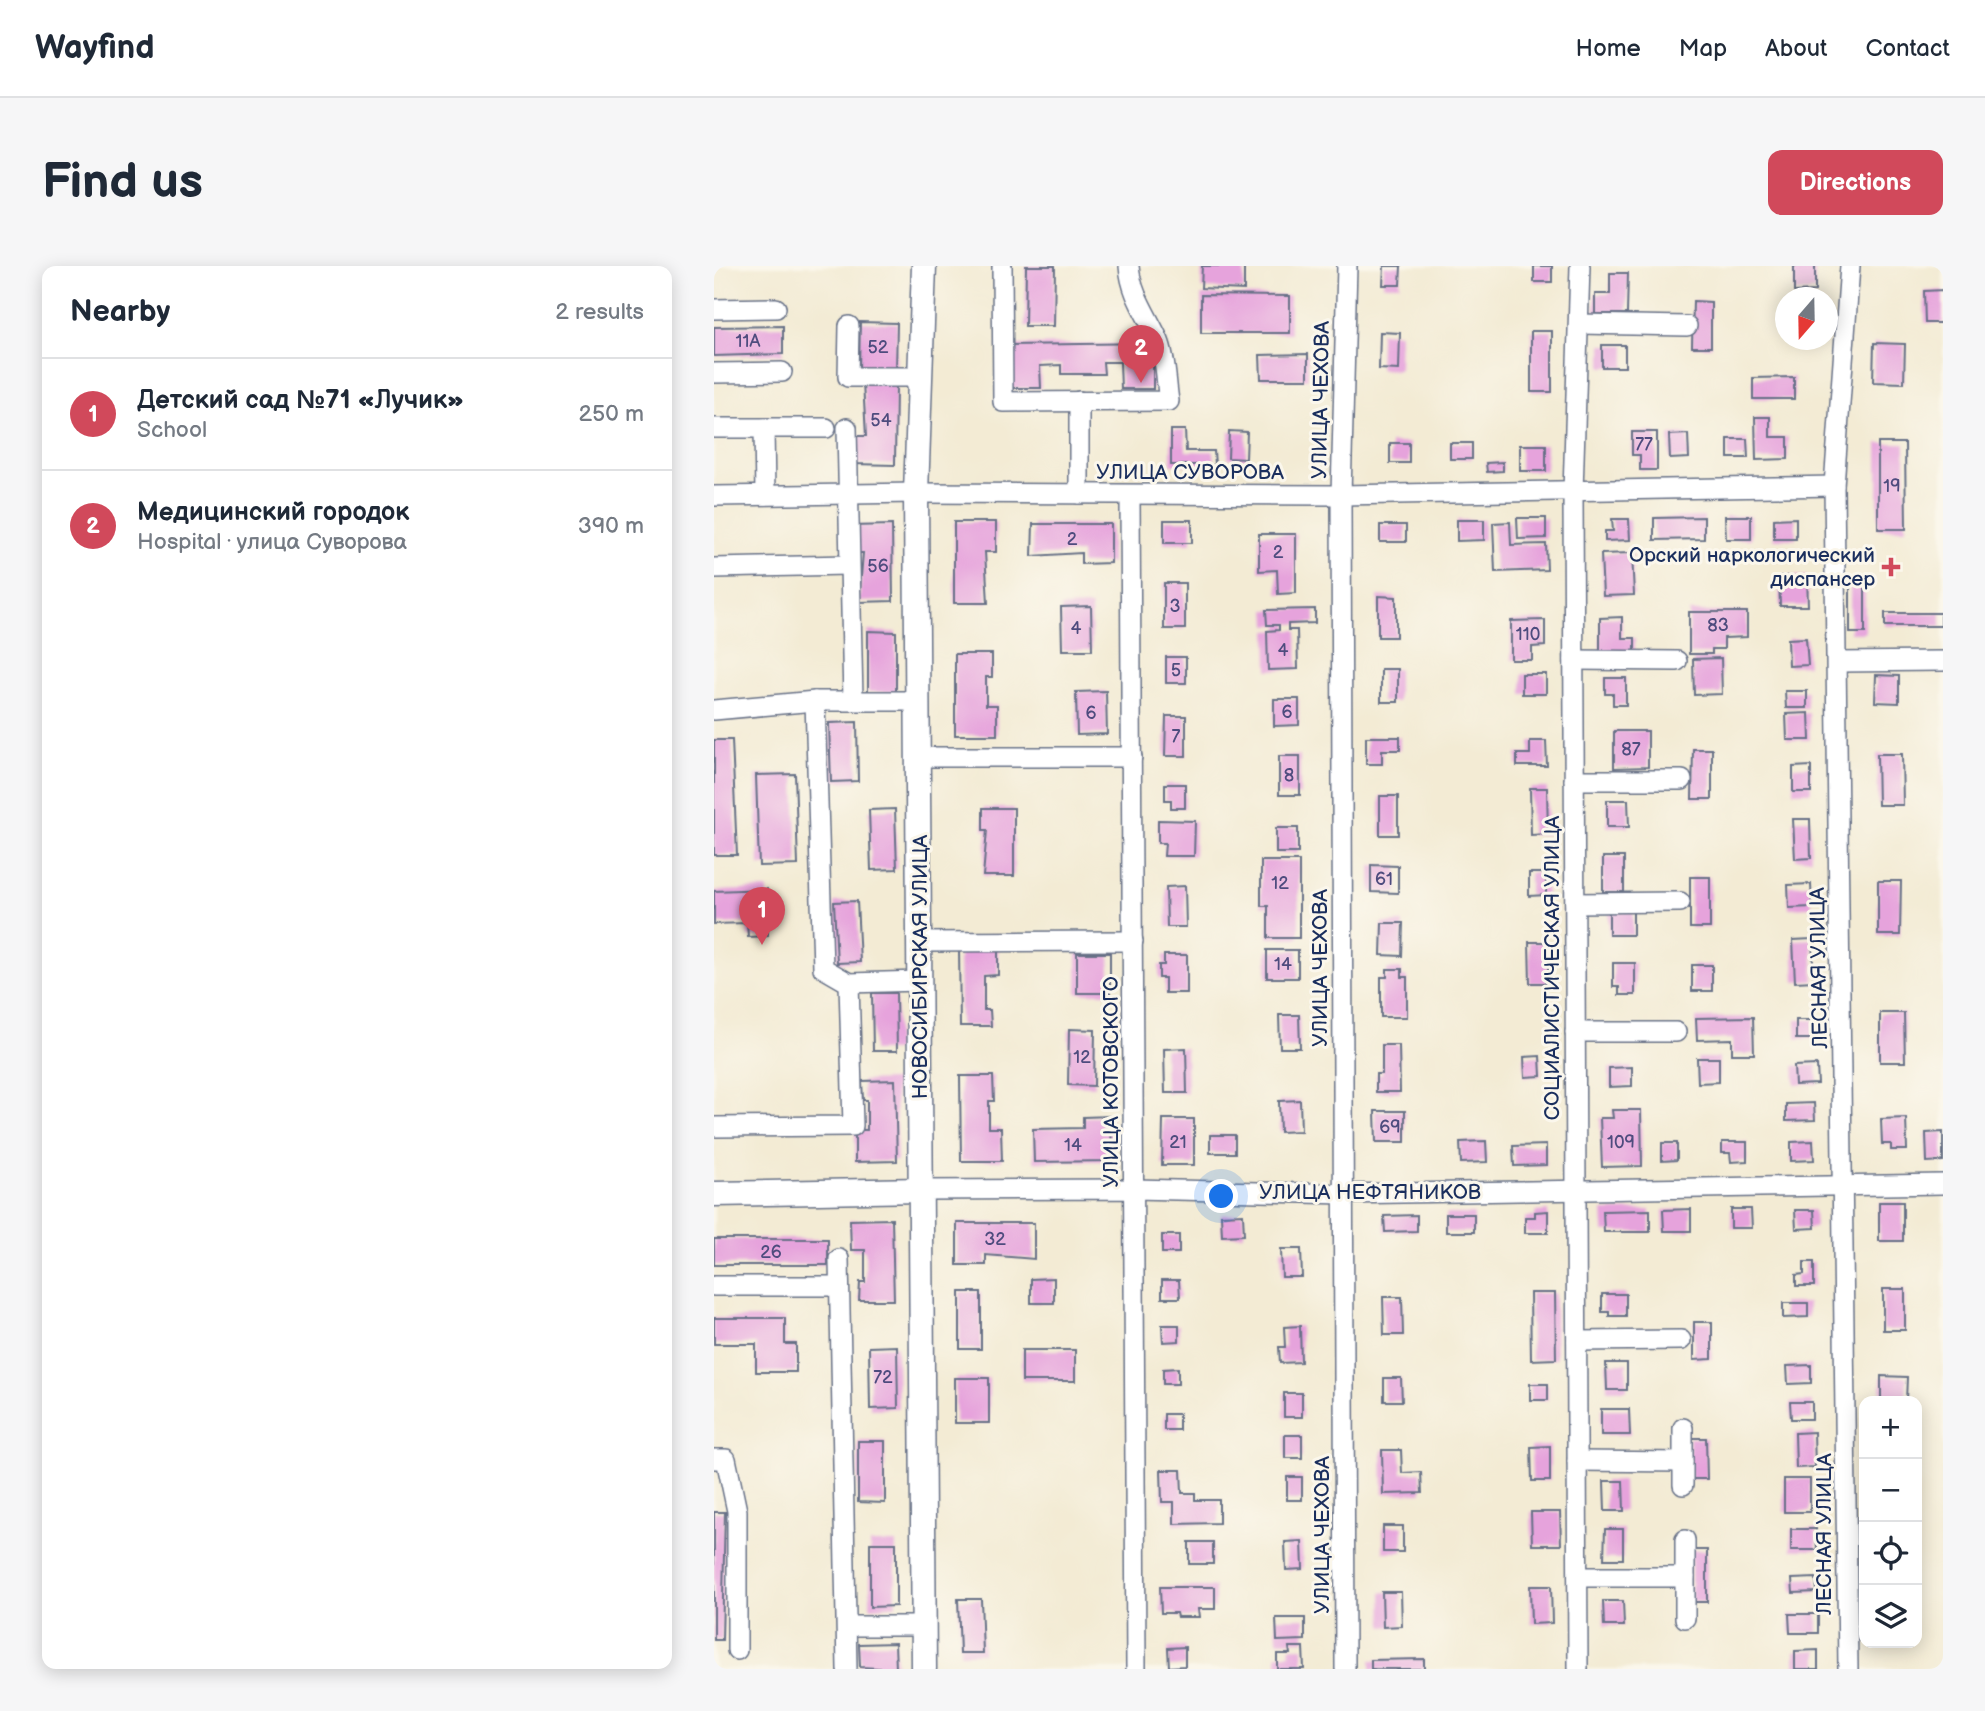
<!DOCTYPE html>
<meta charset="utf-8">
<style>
:root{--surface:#fff;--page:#f6f6f7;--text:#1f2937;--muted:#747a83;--line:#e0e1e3;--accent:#d1495b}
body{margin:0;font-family:"Balsamiq Sans",sans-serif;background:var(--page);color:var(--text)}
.controls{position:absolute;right:21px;bottom:21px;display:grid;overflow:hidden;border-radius:14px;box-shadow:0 4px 18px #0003}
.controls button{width:63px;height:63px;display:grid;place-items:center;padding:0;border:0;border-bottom:2px solid var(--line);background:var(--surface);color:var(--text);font:35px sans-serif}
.compass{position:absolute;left:1061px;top:21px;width:63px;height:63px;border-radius:50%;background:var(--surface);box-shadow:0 4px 18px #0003;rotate:200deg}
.you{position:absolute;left:508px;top:931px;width:24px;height:24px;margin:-18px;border:5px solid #fff;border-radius:50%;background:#1a73e8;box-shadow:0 0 0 10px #1a73e833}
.badge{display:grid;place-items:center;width:46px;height:46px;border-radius:50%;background:var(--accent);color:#fff;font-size:23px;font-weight:700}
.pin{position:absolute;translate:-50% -58px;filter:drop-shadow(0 2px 4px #0008)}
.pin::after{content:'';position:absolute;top:37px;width:24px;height:21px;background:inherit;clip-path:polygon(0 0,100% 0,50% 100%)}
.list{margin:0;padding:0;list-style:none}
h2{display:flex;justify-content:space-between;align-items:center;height:91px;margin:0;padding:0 28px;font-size:30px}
h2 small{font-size:23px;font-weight:400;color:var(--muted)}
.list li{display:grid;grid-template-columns:46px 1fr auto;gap:21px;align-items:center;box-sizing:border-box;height:112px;padding:0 28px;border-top:2px solid var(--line)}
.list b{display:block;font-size:26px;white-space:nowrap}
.list p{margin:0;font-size:23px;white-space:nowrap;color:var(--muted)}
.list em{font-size:23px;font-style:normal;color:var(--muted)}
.icon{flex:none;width:38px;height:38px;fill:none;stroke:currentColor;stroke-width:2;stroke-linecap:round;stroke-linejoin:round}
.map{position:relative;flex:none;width:1229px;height:1403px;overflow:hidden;border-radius:14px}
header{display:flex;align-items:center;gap:42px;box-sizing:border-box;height:98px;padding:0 35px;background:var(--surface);border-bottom:2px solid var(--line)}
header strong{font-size:33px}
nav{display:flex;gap:38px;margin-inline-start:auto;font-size:24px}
.intro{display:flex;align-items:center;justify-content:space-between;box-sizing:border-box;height:168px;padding:0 42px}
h1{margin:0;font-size:49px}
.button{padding:18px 32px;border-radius:14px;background:var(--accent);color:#fff;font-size:24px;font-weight:700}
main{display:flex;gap:42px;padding:0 42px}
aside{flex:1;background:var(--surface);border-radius:14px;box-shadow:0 4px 18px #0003}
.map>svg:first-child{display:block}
.building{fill:#e6a3dc}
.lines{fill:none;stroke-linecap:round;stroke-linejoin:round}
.minor-casing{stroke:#677187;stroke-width:22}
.major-casing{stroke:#677187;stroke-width:27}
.minor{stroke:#fff;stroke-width:19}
.major{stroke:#fff;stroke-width:24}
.poi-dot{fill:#d1495b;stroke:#fbf7ec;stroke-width:2.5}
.labels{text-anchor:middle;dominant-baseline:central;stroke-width:6;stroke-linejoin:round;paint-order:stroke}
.number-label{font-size:18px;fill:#4e4c7e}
.street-label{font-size:21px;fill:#1b2f5e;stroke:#fbf7ec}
.poi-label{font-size:21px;fill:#1b2f5e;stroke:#fbf7ec;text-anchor:end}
</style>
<header>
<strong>Wayfind</strong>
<nav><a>Home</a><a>Map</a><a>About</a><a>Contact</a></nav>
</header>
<div class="intro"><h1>Find us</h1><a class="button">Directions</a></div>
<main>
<aside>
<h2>Nearby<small>2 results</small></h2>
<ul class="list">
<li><span class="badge">1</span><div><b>Детский сад №71 «Лучик»</b><p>School</p></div><em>250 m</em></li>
<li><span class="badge">2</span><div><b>Медицинский городок</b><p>Hospital · улица Суворова</p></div><em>390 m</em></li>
</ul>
</aside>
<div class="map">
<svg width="1229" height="1403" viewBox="0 0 1229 1403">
<rect width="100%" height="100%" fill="#fbf7ec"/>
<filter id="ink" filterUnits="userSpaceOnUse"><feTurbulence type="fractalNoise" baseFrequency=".0143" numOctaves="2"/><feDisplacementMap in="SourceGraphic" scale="14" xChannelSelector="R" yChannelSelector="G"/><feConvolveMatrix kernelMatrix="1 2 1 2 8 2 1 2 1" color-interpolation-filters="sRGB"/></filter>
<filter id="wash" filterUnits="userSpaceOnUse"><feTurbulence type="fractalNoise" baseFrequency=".00686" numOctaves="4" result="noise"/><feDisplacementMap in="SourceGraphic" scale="28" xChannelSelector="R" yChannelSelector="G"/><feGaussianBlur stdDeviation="1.57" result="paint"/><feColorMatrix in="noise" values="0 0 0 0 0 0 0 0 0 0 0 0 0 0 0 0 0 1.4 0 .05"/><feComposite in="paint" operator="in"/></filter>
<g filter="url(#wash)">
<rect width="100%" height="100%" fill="#f3ebd4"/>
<g id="blocks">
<g class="building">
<path d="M312 0H341L340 60H311Z"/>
<path d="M488 0H530V24L487 22Z"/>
<path d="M670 0H687L686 19H669Z"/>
<rect x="820" y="0" width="18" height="16"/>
<path d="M1080 0H1101V25L1080 26Z"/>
<path d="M896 7H914L913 48H881V28H896Z"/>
<path d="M1229 24V57H1211L1210 25Z"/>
<path d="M487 29 576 30V67H487Z"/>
<path d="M979 35 997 36V81H978Z"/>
<path d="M146 56 183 57 182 105H145Z"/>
<path d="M69 60V88L0 90V61Z"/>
<rect x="817" y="65" width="21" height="61"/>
<path d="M666 66 686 67 685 104 665 103Z"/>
<path d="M439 77V123H407L406 96H389L390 108H347V99L326 100 327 122H295L294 79Z"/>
<path d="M1160 77 1191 78 1190 117 1159 116Z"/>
<rect x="888" y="79" width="23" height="22"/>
<path d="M594 88V113H547L546 89Z"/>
<path d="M1080 111V133H1039V112Z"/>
<path d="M149 117H182L181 199 139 198V170H152Z"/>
<path d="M1041 151H1056V171H1074V193L1042 194Z"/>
<path d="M457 164H471L472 185H500L501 199H457Z"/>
<path d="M515 165 533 166 532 193 514 192Z"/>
<path d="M918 166H943V204H926V189H918Z"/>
<path d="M974 168 975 192 956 193 955 169Z"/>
<path d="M1014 173H1033L1034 192H1014Z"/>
<rect x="676" y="177" width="19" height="20"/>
<rect x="736" y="177" width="22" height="16"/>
<path d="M1164 177H1191L1192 263H1164Z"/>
<rect x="806" y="179" width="26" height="26"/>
<path d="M789 196V205L773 206 772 197Z"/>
<path d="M1011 250H1037V273H1012Z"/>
<path d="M990 251V273L940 274V252Z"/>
<path d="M803 252H832V272L804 273Z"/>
<path d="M1082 252V273H1060V253Z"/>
<path d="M898 253H915L916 274 891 275V265H899Z"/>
<rect x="450" y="254" width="28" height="23"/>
<path d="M743 254H770V274L743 275Z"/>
<path d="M240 256H282V286H271L274 337H240Z"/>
<path d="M796 256 797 279 832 278 833 304 781 306 779 257Z"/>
<path d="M319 258H397V297L367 298V287L318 290Z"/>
<path d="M178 259 179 335 145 336 149 287H137V260Z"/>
<rect x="666" y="259" width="26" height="17"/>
<path d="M545 268H582V327L564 328 563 304 545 305Z"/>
<path d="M918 287 920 329 889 330 887 288Z"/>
<path d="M1065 310H1093L1094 340H1066Z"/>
<rect x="450" y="317" width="21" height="46"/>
<rect x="1136" y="319" width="15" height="48"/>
<path d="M664 330 682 331V371H664Z"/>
<path d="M377 340 378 384H348L347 341Z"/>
<path d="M601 343V357L574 358V364H583L584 403 554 404 553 365 565 364V359H553L552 344Z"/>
<path d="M975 346H1033V371L1010 372V383H998V388H975Z"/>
<rect x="1171" y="347" width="56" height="13"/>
<path d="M908 351V372H921V386L886 387V352Z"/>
<path d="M831 354V380L818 381V394H797V355Z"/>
<path d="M154 365 182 366V426H154Z"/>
<path d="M1092 372 1094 399 1075 400 1074 373Z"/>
<path d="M241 388H278V411H272V439H283V469H241Z"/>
<rect x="452" y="391" width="20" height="26"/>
<path d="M1007 392 1008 428 980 429 979 393Z"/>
<rect x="667" y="403" width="17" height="33"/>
<rect x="808" y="408" width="24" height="20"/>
<path d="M1162 409 1185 410V437L1161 436Z"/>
<path d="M891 412H912V439H899V428H891Z"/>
<path d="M392 425 393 468 363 469 362 426Z"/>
<path d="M1071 425H1093V442H1072Z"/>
<path d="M560 433H585V459L560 460Z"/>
<path d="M1095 447 1096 474H1073L1072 448Z"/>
<path d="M452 450H472V490H451Z"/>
<path d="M143 456 144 515 117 516 115 457Z"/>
<path d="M900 465H934V501L900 502Z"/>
<path d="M652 471H686V484H668V498H652Z"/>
<path d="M0 474H18L23 589H0Z"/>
<path d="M816 475H832L833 500H803V488H816Z"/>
<path d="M979 483H998V533H978Z"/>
<path d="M1163 488H1188L1189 539H1164Z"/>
<rect x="565" y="490" width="21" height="39"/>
<path d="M1097 500V526H1079V501Z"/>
<path d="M81 508 84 599 45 600 42 509Z"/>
<path d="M451 518H471V542H457V534H451Z"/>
<path d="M816 522H833L834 568 817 569Z"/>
<rect x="666" y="530" width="18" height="39"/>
<path d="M893 534H914L915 561H893Z"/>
<path d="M269 542H300V610H269L273 564H269Z"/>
<path d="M181 543 183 603 157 604 155 544Z"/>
<path d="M1079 553H1096L1097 592 1081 593Z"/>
<path d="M444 554 481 555 480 590H450L451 577H444Z"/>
<rect x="562" y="562" width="22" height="25"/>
<rect x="889" y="591" width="21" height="35"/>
<path d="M547 595H585V672H554V640H547Z"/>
<path d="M657 599 684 600V627L657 626Z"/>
<path d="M815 607H832V629L815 630Z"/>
<rect x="976" y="611" width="20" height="51"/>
<path d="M1164 615H1187L1186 669H1164Z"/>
<path d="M1097 618 1098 641 1075 642 1074 619Z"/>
<path d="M471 620 472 661H453L452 621Z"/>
<path d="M53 623 54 670 34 671 33 657 0 658V625Z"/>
<path d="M143 635 146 696 123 697 120 636Z"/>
<rect x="895" y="646" width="24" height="23"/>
<path d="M668 657H689L688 690 667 689Z"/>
<path d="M1098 673 1100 715 1081 716 1079 674Z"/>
<path d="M815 676H834V717H816Z"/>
<path d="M245 682H284V709L270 710V744H276L277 760H246Z"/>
<rect x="553" y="684" width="31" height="28"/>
<rect x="363" y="687" width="33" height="40"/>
<path d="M450 689H473V727H451V712H445V699H450Z"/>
<path d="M899 697H921V729H905V721H899Z"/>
<rect x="978" y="699" width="20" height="26"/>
<path d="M673 703H688V711H693V751H667V711H673Z"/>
<path d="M158 727H182L183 785H159Z"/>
<path d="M1166 747H1190L1191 796H1166Z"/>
<path d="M565 749H585L586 782H566Z"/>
<path d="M1039 751 1040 788H1018V773L983 774 982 752Z"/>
<rect x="1082" y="754" width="18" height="19"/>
<path d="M355 763 381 764 380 820 354 819Z"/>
<path d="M668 779H685L686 826H662V808H668Z"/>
<path d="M472 782 473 827H451L450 783Z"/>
<path d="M826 790 827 810 811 811 810 791Z"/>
<path d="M983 792H1005V816L984 817Z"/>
<path d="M1103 799 1104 818 1081 819 1080 800Z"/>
<path d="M918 801V820L895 821V802Z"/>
<path d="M246 810H279L280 835H275V862H287L288 895H247Z"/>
<path d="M181 814 183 895 141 896V864H153V834H149L148 815Z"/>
<path d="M586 834 587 865 566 866 565 835Z"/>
<path d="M1100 837 1101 854 1072 855V838Z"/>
<path d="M898 844H927L928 900 888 901 886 852H899Z"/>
<path d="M661 845H691V876H662Z"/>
<path d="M397 850 398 895 320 896 319 863 369 862V851Z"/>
<path d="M1192 852 1193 884H1177V878H1168L1167 853Z"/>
<path d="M449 853H480V899H448Z"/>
<path d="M1229 866V895L1213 896 1212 867Z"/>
<rect x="496" y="869" width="25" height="18"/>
<path d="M772 875 773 896 747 897 746 876Z"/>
<path d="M1099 875 1100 894 1077 895V876Z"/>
<path d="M1008 876H1033V895L1017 896 1016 887H1008Z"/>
<path d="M948 877H963V894L948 895Z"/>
<path d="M832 879V899L800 900 799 880Z"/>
<rect x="1165" y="936" width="24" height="39"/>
<path d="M977 943V965H950L949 944Z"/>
<path d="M1017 943H1037L1038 962H1017Z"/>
<path d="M936 944V966H890L889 945Z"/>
<path d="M1081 944H1100L1101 962 1082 963Z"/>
<path d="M834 945V967H811V951H821V946Z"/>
<path d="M529 948 530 969 508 970 507 949Z"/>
<rect x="732" y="948" width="28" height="18"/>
<path d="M703 949V965L671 966 670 950Z"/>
<path d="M178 953 180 1034H145L146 1016H151V984H137L136 954Z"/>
<path d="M243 957H320V993L272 989V999H243Z"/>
<rect x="448" y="969" width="17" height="18"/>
<rect x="0" y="973" width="114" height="26"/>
<path d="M567 983H587L588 1011H568Z"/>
<path d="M1090 996H1100V1020H1082V1009L1090 1008Z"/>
<path d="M340 1012V1037H317V1013Z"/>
<path d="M448 1014H465L466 1032H448Z"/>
<rect x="1169" y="1023" width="22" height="41"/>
<rect x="246" y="1026" width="21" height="57"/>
<path d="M816 1027H841L842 1093 817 1094Z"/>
<path d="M888 1028H912V1050H895V1046H888Z"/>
<path d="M669 1031H688L689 1069H670Z"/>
<path d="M1069 1037H1094V1051L1069 1052Z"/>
<path d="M0 1052H71V1078H82V1106H42V1078H0Z"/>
<path d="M980 1056H998V1093L980 1094Z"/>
<path d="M448 1059H465V1075L449 1076Z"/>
<path d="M586 1060 587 1096 566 1097 565 1081H571L570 1061Z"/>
<path d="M183 1080 184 1142 156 1143 155 1081Z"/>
<rect x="308" y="1084" width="53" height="31"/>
<path d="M892 1097H913V1124H893Z"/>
<path d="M1097 1099V1117L1074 1118 1073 1100Z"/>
<path d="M464 1102V1118H449V1103Z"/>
<path d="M1167 1110 1193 1111 1192 1135H1167Z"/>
<rect x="241" y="1112" width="34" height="45"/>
<path d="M670 1112H687L688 1135H670Z"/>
<rect x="816" y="1118" width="18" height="16"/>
<rect x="570" y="1127" width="18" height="24"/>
<path d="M1076 1136H1098V1153H1077Z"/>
<path d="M887 1143H915L916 1169H887Z"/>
<rect x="450" y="1148" width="15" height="16"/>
<path d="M1100 1166 1101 1201 1082 1202 1081 1167Z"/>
<rect x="571" y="1169" width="17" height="23"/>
<path d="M975 1172H992L993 1213H976Z"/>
<path d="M144 1175H171V1237L144 1236Z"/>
<path d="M836 1180V1215H818L817 1181Z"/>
<path d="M668 1184H687L688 1207 707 1206 708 1227 669 1228Z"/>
<path d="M447 1204H467L468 1227H481V1234H505V1257L460 1258V1236H448Z"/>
<rect x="573" y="1211" width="15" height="23"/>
<rect x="1070" y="1213" width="26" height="33"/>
<path d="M890 1215H909L910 1245H891Z"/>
<path d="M0 1246H11L8 1374H0Z"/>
<path d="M817 1246H846L847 1279H818Z"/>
<rect x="669" y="1260" width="20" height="26"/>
<path d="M891 1263H909V1293H890Z"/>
<path d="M1077 1263H1102L1103 1284H1077Z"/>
<path d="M588 1275 589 1303 572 1304 571 1276Z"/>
<rect x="475" y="1276" width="24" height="22"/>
<path d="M156 1277H182V1340L156 1341Z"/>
<rect x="977" y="1284" width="16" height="52"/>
<path d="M1102 1312 1103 1326 1079 1327 1078 1313Z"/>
<path d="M816 1320H837L838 1357 817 1358Z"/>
<path d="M446 1321H501V1343H484L485 1351H463L462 1347H447Z"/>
<path d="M668 1326H687L688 1360 669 1361Z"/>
<path d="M244 1333H267L269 1387H246Z"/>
<path d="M889 1335H909L910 1360H890Z"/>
<path d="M1075 1348H1104V1367H1076Z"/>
<path d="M562 1352H591V1374L563 1375Z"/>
<path d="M181 1377 182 1403 146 1401 145 1378Z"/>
<path d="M471 1381V1400L455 1401 454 1382Z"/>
<path d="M575 1381H589L590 1403H563V1388H576Z"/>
<path d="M1104 1384V1403H1081V1385Z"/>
<path d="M710 1393V1403H657V1394Z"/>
</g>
</g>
</g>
<g filter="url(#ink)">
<use href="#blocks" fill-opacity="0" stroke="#677187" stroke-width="2"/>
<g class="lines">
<g class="minor-casing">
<g id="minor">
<path d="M288 0 289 136 455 135C452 117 452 92 445 75 434 50 417 29 415 0"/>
<path d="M0 43 62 42"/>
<path d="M865 58 973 60"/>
<path d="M135 60 134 111H206"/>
<path d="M0 107 68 106"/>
<path d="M0 162H112"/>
<path d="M50 162 51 229"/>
<path d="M133 162 139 434"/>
<path d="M365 228V135"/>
<path d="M416 229 422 1403"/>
<path d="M0 230 202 227 627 229 1120 220"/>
<path d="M0 302 134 299"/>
<path d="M860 394 963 395"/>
<path d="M1124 396 1229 395"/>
<path d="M0 444 101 435H205"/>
<path d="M205 491H418"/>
<path d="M860 514H968"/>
<path d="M861 637 966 636"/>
<path d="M206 676 419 675"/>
<path d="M135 717 206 715"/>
<path d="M861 766H962"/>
<path d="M0 861 139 860 135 717 109 702 101 435"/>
<path d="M207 924 421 923 630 928 1229 918"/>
<path d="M125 993 133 1403"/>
<path d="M0 1020H125"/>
<path d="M863 1075 967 1074"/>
<path d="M969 1162V1219"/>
<path d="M0 1193H12L23 1245V1384"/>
<path d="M863 1195 969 1196"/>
<path d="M971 1274V1352"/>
<path d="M864 1311H971"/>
<path d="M133 1360H210"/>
<path d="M631 1403 627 229 633 0"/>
<path d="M864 1403 859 226 866 0"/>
<path d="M1134 1403 1120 220 1136 0"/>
</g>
</g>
<g class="major-casing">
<g id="major">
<path d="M210 0 202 227 210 1403"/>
<path d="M0 928 207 924"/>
</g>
</g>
<use href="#minor" class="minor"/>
<use href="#major" class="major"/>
</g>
</g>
<path class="poi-dot" d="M1173.5 290.5h7v7h7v7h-7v7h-7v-7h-7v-7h7z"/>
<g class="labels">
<g class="number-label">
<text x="34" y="75">11А</text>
<text x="164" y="81">52</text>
<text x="167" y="154">54</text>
<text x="930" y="178">77</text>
<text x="1178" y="220">19</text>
<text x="358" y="273">2</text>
<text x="564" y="286">2</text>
<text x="164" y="300">56</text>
<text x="461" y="340">3</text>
<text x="1004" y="359">83</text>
<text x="362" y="362">4</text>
<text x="814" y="368">110</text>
<text x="569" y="384">4</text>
<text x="462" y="404">5</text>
<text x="573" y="446">6</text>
<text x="377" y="447">6</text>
<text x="462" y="470">7</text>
<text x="917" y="483">87</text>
<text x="575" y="509">8</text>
<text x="670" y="613">61</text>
<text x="566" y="617">12</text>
<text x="569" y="698">14</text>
<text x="368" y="791">12</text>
<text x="676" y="861">69</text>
<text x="464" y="876">21</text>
<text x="907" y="876">109</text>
<text x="359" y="879">14</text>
<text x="281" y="973">32</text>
<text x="57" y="986">26</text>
<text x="169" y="1111">72</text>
</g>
<g class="street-label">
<text transform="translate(607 134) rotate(-89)">УЛИЦА ЧЕХОВА</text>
<text x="476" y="206">УЛИЦА СУВОРОВА</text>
<text transform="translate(206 701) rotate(-90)">НОВОСИБИРСКАЯ УЛИЦА</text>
<text transform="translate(606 702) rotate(-90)">УЛИЦА ЧЕХОВА</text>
<text transform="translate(838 702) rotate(-90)">СОЦИАЛИСТИЧЕСКАЯ УЛИЦА</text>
<text transform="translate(1105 702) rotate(-91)">ЛЕСНАЯ УЛИЦА</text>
<text transform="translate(397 816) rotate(-90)">УЛИЦА КОТОВСКОГО</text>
<text x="656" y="926">УЛИЦА НЕФТЯНИКОВ</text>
<text transform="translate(1110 1268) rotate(-90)">ЛЕСНАЯ УЛИЦА</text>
<text transform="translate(608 1269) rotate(-90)">УЛИЦА ЧЕХОВА</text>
</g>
<g class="poi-label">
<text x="1161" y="289">Орский наркологический<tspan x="1161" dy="24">диспансер</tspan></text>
</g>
</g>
</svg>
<div class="controls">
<button>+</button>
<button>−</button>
<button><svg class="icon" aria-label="locate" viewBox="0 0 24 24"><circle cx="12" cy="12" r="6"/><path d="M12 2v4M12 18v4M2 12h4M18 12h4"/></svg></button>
<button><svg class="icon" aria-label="layers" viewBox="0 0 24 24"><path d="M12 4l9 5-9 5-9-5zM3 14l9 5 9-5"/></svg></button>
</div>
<svg class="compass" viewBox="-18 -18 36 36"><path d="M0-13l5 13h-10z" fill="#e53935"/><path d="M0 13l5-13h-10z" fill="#747a83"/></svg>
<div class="you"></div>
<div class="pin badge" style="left:48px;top:679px">1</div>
<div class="pin badge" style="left:427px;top:117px">2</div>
</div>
</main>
